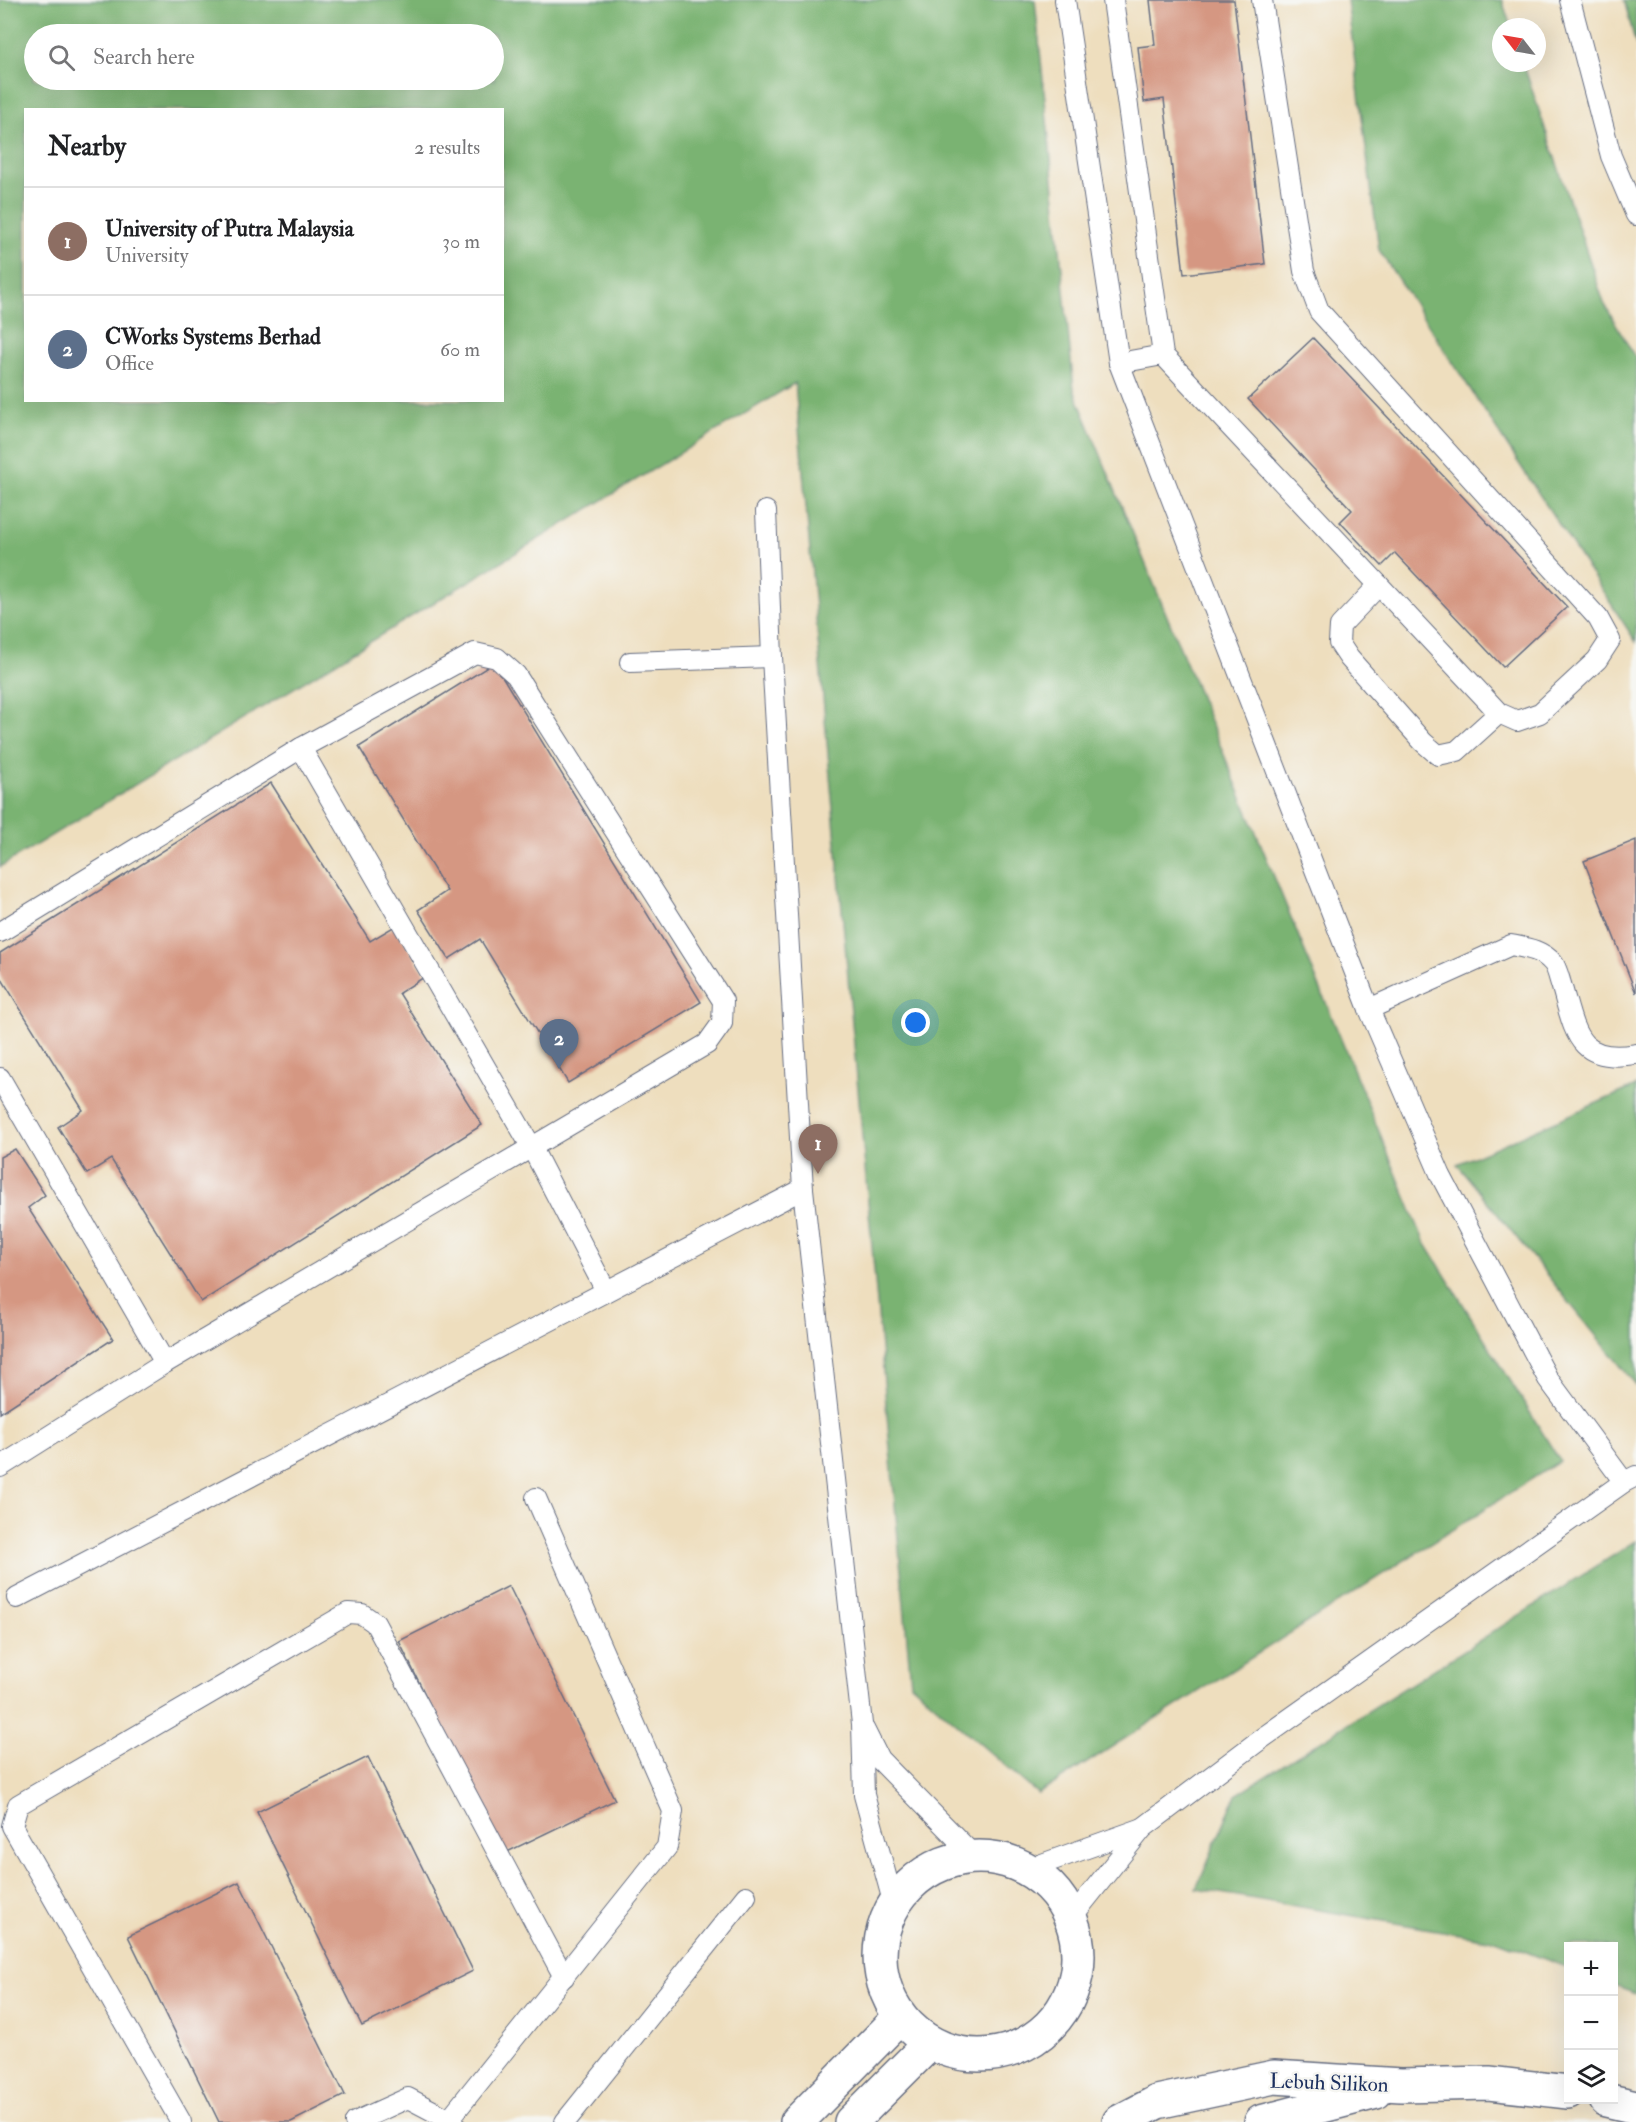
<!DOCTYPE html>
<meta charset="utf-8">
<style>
:root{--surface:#fff;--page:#f6f6f6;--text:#202124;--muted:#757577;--line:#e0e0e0;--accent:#d1495b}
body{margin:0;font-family:"IM FELL Double Pica",serif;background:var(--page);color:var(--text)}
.controls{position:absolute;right:18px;bottom:18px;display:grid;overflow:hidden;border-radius:0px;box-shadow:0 6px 24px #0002}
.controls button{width:54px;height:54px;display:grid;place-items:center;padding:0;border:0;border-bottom:2px solid var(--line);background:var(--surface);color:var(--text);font:30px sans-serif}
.compass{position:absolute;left:1492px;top:18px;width:54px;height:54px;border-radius:50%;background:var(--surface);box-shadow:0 6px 24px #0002;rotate:301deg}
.you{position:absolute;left:916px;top:1023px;width:21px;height:21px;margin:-15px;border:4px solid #fff;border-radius:50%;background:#1a73e8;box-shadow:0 0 0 9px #1a73e833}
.badge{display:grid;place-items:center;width:39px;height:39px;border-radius:50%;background:var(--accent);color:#fff;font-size:20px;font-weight:700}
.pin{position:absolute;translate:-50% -50px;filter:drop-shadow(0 2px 3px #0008)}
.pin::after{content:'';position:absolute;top:32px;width:21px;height:18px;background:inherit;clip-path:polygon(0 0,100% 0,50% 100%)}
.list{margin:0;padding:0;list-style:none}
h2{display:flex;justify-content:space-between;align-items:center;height:78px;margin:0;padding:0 24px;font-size:26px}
h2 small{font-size:20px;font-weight:400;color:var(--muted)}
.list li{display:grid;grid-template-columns:39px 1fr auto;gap:18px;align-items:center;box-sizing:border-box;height:108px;padding:0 24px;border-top:2px solid var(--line)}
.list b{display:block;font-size:22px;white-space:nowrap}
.list p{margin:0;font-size:20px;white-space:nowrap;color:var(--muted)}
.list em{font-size:20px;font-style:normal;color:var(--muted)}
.icon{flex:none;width:33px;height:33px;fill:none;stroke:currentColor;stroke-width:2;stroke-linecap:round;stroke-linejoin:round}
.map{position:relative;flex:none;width:1636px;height:2122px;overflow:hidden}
.search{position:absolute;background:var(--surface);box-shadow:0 6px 24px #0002;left:24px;top:24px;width:480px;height:66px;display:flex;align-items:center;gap:15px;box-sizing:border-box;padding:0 21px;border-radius:33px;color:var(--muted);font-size:22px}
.panel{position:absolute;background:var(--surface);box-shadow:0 6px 24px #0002;left:24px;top:108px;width:480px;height:294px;border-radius:0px}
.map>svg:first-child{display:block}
.forest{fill:#7ab372;stroke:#4a7168;stroke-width:1.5;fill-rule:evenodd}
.building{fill:#d59782}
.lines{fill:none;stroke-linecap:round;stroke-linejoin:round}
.service-casing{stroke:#656c80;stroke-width:22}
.minor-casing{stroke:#656c80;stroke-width:36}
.tertiary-casing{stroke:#656c80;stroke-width:36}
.service{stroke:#fff;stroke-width:20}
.minor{stroke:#fff;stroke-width:33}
.tertiary{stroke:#fff;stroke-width:33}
.labels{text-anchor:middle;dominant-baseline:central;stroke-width:5;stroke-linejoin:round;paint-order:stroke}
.street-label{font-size:21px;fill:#1b2f5e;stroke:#f6f6f2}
</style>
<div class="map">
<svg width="1636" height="2122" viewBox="0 0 1636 2122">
<rect width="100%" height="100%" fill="#f6f6f2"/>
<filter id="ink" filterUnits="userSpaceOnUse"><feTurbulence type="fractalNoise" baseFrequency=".0167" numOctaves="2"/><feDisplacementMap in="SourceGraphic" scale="12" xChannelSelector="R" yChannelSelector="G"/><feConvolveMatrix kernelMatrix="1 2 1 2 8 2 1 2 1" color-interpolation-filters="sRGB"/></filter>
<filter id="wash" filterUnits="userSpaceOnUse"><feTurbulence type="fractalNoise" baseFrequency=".008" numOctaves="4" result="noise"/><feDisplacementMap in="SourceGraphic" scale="24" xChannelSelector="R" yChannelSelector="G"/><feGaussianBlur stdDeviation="1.35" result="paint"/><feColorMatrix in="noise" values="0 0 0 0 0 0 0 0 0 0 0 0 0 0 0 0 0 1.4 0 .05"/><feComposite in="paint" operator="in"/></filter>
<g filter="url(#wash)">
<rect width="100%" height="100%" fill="#eedebe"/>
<g class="forest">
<path d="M0 0H1035L1074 390 1424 1241 1560 1461 1038 1794 911 1684 795 383 0 867ZM494 34V80H34V34ZM26 110H502V400H26Z"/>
<path d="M1347 0H1502L1511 27H1501V63H1523L1604 303 1636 359V642L1379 250Z"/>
<path d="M1624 0H1636V45Z"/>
<path d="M1636 1086V1385L1457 1164Z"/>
<path d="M1636 1541V1994L1614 1986V1946H1568V1968L1495 1940 1196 1889 1236 1795Z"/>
</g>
<g id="blocks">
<g class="building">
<path d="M1150 0H1234L1265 264 1184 274 1164 99 1144 102 1138 47 1155 45Z"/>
<path d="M1313 338 1567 607 1503 667 1395 553 1382 566 1340 522 1352 510 1248 399Z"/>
<path d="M494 663 701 1002 568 1083 480 939 449 959 418 910 447 891 359 747Z"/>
<path d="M271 783 370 941 395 926 426 976 399 993 482 1125 201 1302 111 1159 87 1174 58 1127 83 1110 0 976V953Z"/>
<path d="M1636 840V993L1584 861Z"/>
<path d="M15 1149 45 1195 28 1208 113 1339 0 1413V1157Z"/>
<path d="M509 1586 615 1800 503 1854 399 1641Z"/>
<path d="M368 1757 473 1971 362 2026 257 1812Z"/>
<path d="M239 1882 345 2095 291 2122H219L128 1936Z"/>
</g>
</g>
</g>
<g filter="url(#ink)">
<use href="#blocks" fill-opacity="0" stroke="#656c80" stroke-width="1.5"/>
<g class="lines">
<g class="service-casing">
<g id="service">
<path d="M1065 0 1119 363 1369 1009 1441 1176 1548 1379 1624 1482"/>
<path d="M1113 0 1163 355"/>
<path d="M1570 0 1611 156 1636 215"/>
<path d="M1119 363 1163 355 1499 713 1517 721 1540 713 1597 660 1610 640 1598 618 1319 311 1304 271 1262 0"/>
<path d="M766 511 772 657 803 1189 862 1724 864 1795 894 1905"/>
<path d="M1379 585 1340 626 1339 643 1349 658 1423 742 1438 755 1457 751 1499 713"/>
<path d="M630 662 772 657"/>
<path d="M0 932 301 748"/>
<path d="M1369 1009 1511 945C1527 948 1542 950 1553 963 1557 968 1559 978 1561 984 1575 1031 1576 1064 1636 1054"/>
<path d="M0 1078 165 1363"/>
<path d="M0 1467 165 1363 707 1044 722 1023 723 1001 516 675 497 658 475 653 301 748 532 1148 606 1291"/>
<path d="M17 1598 803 1189"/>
<path d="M864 1729 879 1759 975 1857"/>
<path d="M1028 1869 1143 1828"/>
<path d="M1071 1918 1143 1828 1261 1739 1624 1482 1636 1476"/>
<path d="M181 2122 12 1826 18 1805 348 1613 362 1614 375 1623 564 1977"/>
<path d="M355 2122 408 2098 454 2122"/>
<path d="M447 2122 667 1847 673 1811 536 1498"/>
<path d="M565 2122 746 1896"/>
</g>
</g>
<g class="minor-casing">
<g id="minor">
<circle cx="979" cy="1956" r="99"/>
<path d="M797 2122 900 2017"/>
<path d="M851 2122 930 2043"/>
</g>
</g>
<g class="tertiary-casing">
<g id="tertiary">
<path d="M1606 2100 1636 2107"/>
<path d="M1119 2122 1157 2102 1274 2077 1401 2085 1489 2083 1568 2092"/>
<path d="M1261 2122 1376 2092"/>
</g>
</g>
<use href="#service" class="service"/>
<use href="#minor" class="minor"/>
<use href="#tertiary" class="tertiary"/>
</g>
</g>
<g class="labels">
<g class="street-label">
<text transform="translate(1329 2083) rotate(2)">Lebuh Silikon</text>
</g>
</g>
</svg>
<div class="controls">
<button>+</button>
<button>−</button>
<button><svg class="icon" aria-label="layers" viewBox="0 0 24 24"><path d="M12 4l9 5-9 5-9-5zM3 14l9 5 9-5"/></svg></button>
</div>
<svg class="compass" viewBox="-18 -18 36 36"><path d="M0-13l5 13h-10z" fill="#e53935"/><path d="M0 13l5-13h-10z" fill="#757577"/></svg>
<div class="you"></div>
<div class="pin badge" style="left:818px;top:1174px;background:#8d6e63">1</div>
<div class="pin badge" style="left:559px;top:1069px;background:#5c6f8a">2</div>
<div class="search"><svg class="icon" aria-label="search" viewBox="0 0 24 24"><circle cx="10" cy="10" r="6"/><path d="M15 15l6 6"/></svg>Search here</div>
<section class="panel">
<h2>Nearby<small>2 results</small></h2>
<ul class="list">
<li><span class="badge" style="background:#8d6e63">1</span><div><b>University of Putra Malaysia</b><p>University</p></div><em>30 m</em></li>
<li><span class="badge" style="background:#5c6f8a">2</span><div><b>CWorks Systems Berhad</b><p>Office</p></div><em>60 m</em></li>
</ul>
</section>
</div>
